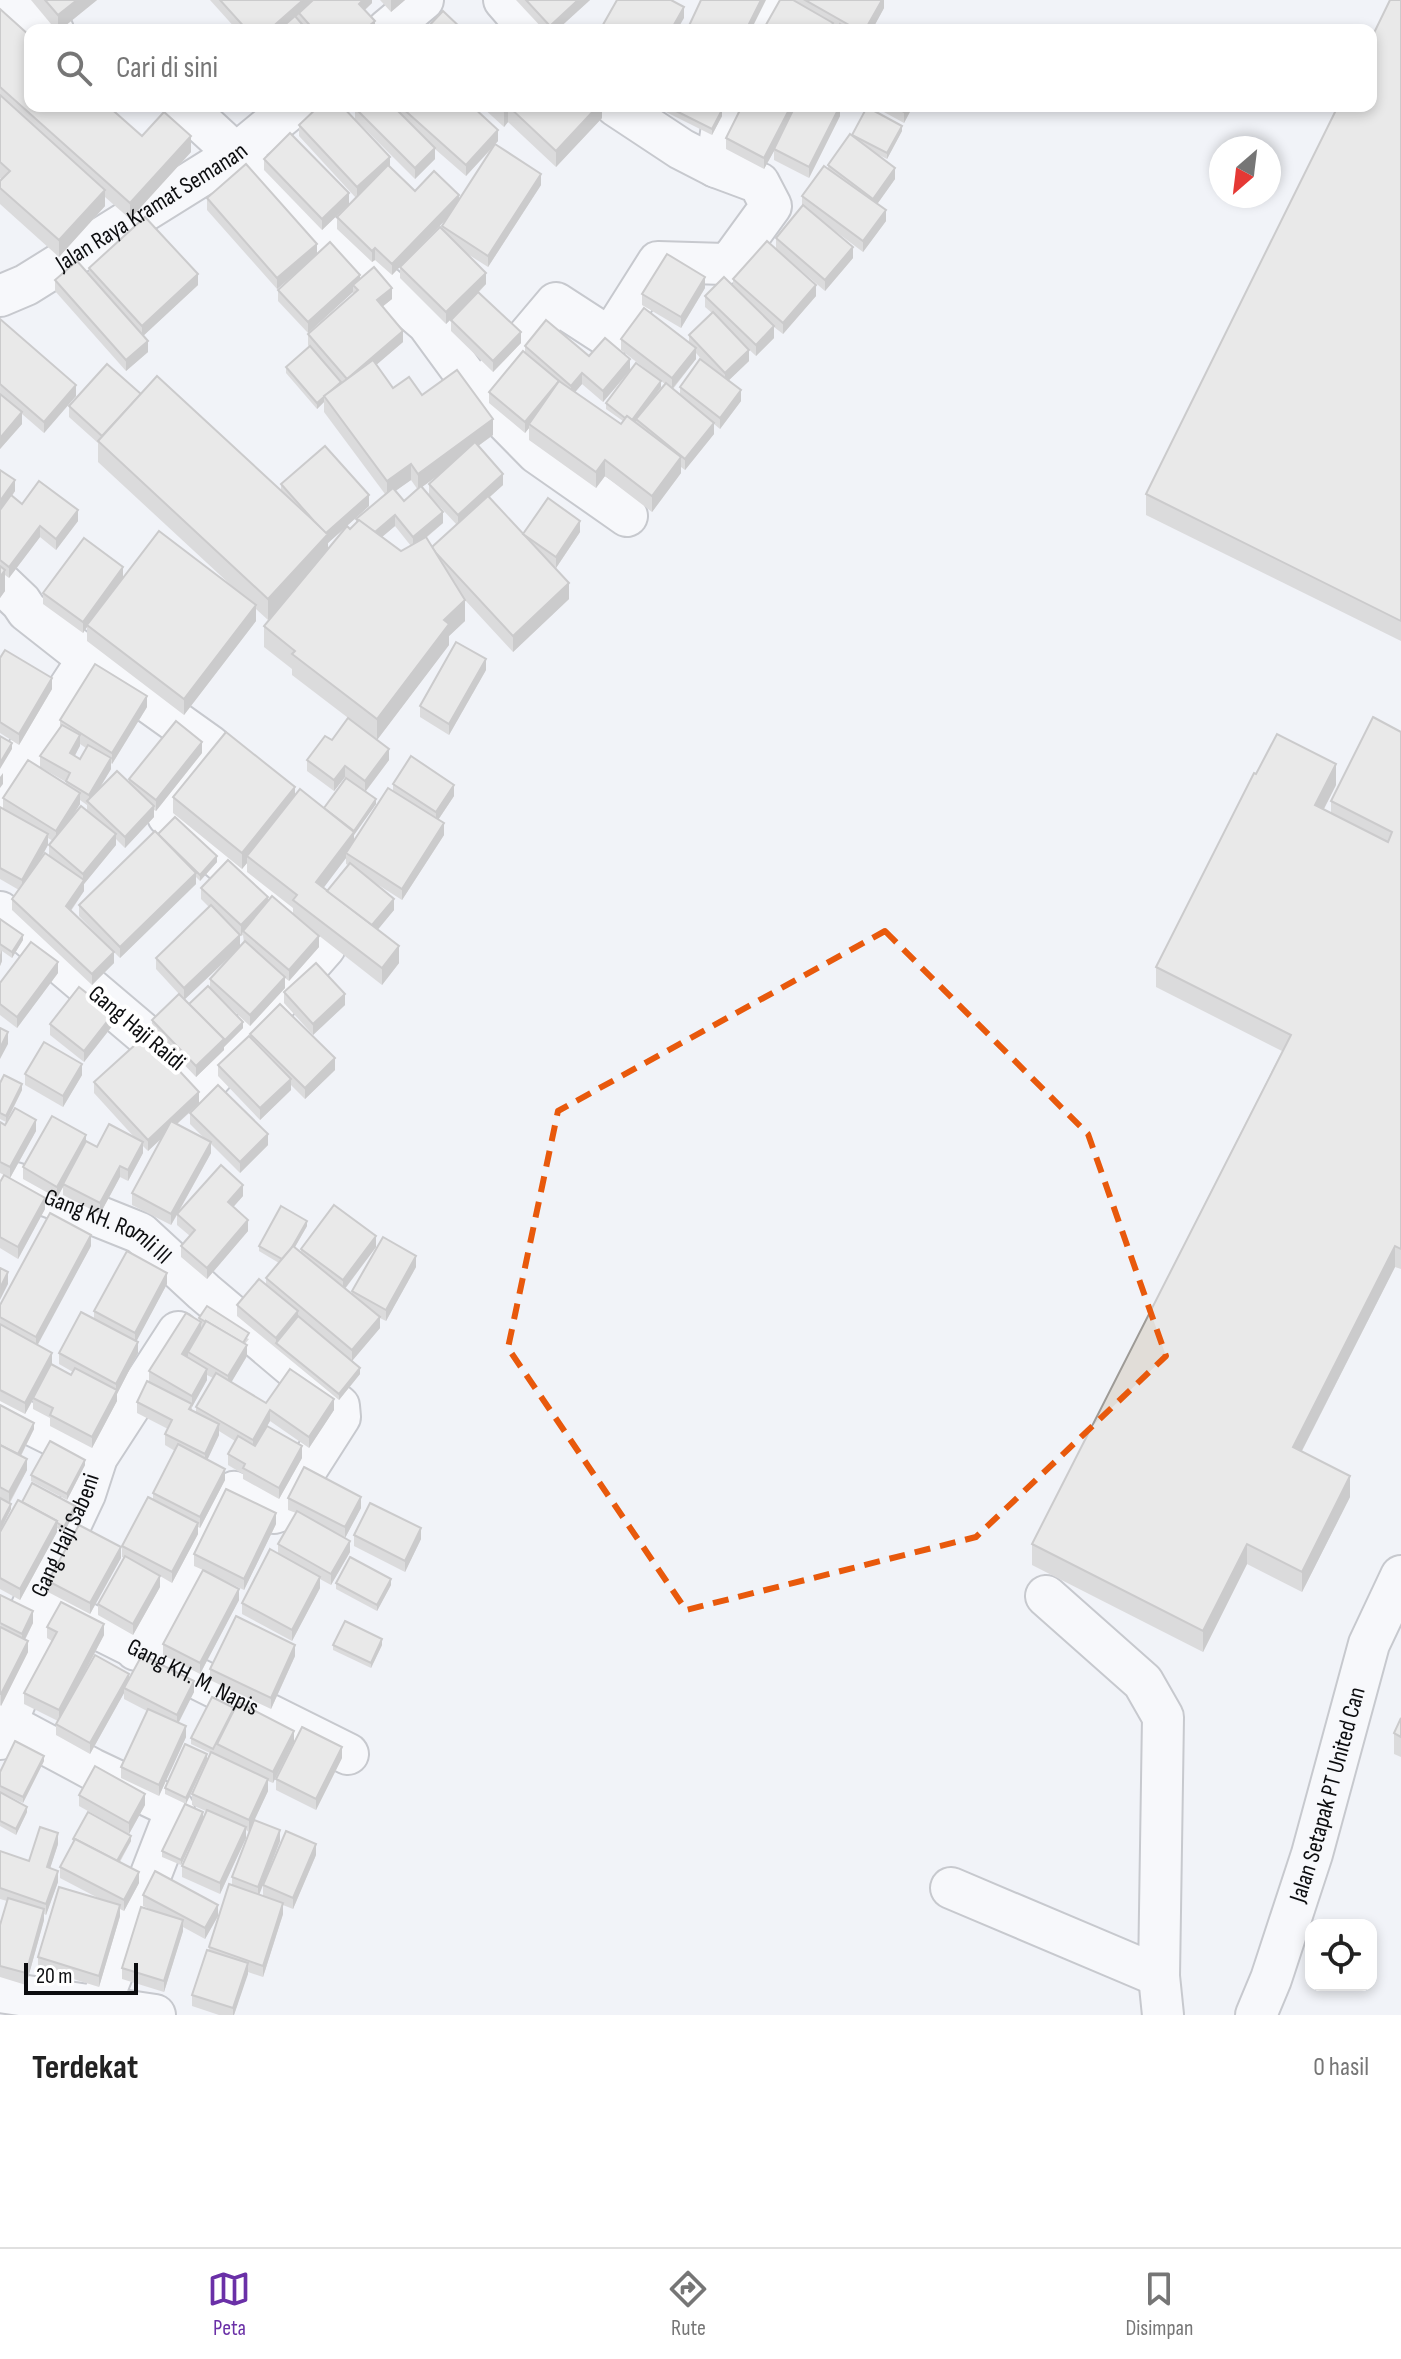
<!DOCTYPE html>
<html lang="id">
<style>
:root{--surface:#fff;--page:#f2f2f2;--text:#222;--muted:#767676;--line:#e0e0e0;--accent:#6a30a7}
body{margin:0;font-family:"Sofia Sans Condensed",sans-serif;background:var(--page);color:var(--text)}
.controls{position:absolute;right:24px;bottom:24px;display:grid;overflow:hidden;border-radius:16px;box-shadow:0 4px 12px #0003}
.controls button{width:72px;height:72px;display:grid;place-items:center;padding:0;border:0;border-bottom:2px solid var(--line);background:var(--surface);color:var(--text);font:40px sans-serif}
.compass{position:absolute;left:1209px;top:136px;width:72px;height:72px;border-radius:50%;background:var(--surface);box-shadow:0 4px 12px #0003;rotate:208deg}
.scale{position:absolute;left:24px;bottom:20px;width:114px;box-sizing:border-box;padding-left:8px;border:4px solid #0c0d0f;border-top:0;font-size:22px;line-height:28px;white-space:nowrap;color:#0c0d0f;-webkit-text-stroke:6px #fff;paint-order:stroke}
.list{margin:0;padding:0;list-style:none}
h2{display:flex;justify-content:space-between;align-items:center;height:104px;margin:0;padding:0 32px;font-size:34px}
h2 small{font-size:26px;font-weight:400;color:var(--muted)}
.icon{flex:none;width:44px;height:44px;fill:none;stroke:currentColor;stroke-width:2;stroke-linecap:round;stroke-linejoin:round}
.map{position:relative;flex:none;width:1401px;height:2015px;overflow:hidden}
.search{position:absolute;background:var(--surface);box-shadow:0 4px 12px #0003;left:24px;right:24px;top:24px;height:88px;display:flex;align-items:center;gap:20px;box-sizing:border-box;padding:0 28px;border-radius:16px;color:var(--muted);font-size:30px}
.sheet{height:232px;background:var(--surface)}
nav{display:flex;justify-content:space-around;align-items:center;box-sizing:border-box;height:112px;border-top:2px solid var(--line);background:var(--surface);font-size:22px;color:var(--muted)}
nav a{display:grid;justify-items:center;gap:4px}
nav .on{color:var(--accent)}
.map>svg:first-child{display:block}
.lines{fill:none;stroke-linecap:round;stroke-linejoin:round}
.minor-casing{stroke:#95979c;stroke-width:44}
.minor{stroke:#fff;stroke-width:40}
.wall{fill:#c2beba;fill-rule:evenodd}
.shaded-wall{fill:#9e9b97}
.building{fill:#e1ddd8;stroke:#9e9b97;stroke-width:2}
.marked{fill:none;stroke:#e8590c;stroke-width:6;stroke-dasharray:16 10;stroke-linejoin:round}
.labels{text-anchor:middle;dominant-baseline:central;stroke-width:8;stroke-linejoin:round;paint-order:stroke}
.street-label{font-size:24px;fill:#0c0d0f;stroke:#fff}
</style>
<div class="map">
<svg width="1401" height="2015" viewBox="0 0 1401 2015">
<rect width="100%" height="100%" fill="#f1f3f8"/>
<g class="lines">
<g class="minor-casing">
<g id="minor">
<path d="M16 0 53 30"/>
<path d="M504 0 530 30"/>
<path d="M387 30 423 0"/>
<path d="M759 30 772 0"/>
<path d="M184 106 302 215 427 323 479 394 537 453 627 516"/>
<path d="M616 106 681 149 716 167"/>
<path id="s1" d="M0 296 26 285 236 154 294 106"/>
<path d="M479 394 556 303 610 338 658 262 725 264 731 261 771 206 759 183 716 167 725 106"/>
<path d="M0 582 21 602 27 611 88 659 210 746 168 816 325 947 204 1085 0 912"/>
<path d="M0 793 88 659"/>
<path id="s2" d="M0 1182 15 1183 140 1233 204 1292 339 1406 340 1417 280 1511 274 1513 234 1492 224 1497 136 1650"/>
<path d="M0 1409 97 1457"/>
<path id="s3" d="M29 1613 85 1494 97 1457 178 1332"/>
<path d="M6 1723 92 1769 168 1805 174 1810V1815L99 2008"/>
<path id="s4" d="M0 1739 47 1624 56 1608 348 1754"/>
<path d="M951 1888 1159 1976 1163 1717 1143 1682 1046 1596"/>
<path d="M1159 1976 1163 2015"/>
<path d="M0 1992 155 2015"/>
<path id="s5" d="M1256 2015 1271 1979 1312 1854 1369 1644 1401 1576"/>
</g>
</g>
<use href="#minor" class="minor"/>
</g>
<g class="wall">
<path d="M31 0H97L60 30H56Z"/>
<path d="M210 0H372V3L365 10 375 30H237Z"/>
<path d="M380 0H405L391 12Z"/>
<path d="M516 0H590L557 30H544Z"/>
<path d="M780 0H884V8L872 30H837L833 27V30Z"/>
<path d="M1401 0V641L1146 515V494Z"/>
<path d="M0 9 142 136 191 152 130 219 105 197V206L59 257 0 204V181L2 180 0 178Z"/>
<path d="M357 106H472L498 141 495 144 541 185 488 267 466 253 486 284 479 292 521 343 493 372 451 331V320L464 307 446 324 400 278V267L442 229V226L448 217 392 275 375 260 372 262 337 229V217L356 198 299 136V125L390 167 415 191 459 200 494 146 466 176 435 149V159L415 179 355 119V108Z"/>
<path d="M481 106H602V118L556 167 508 122 504 127Z"/>
<path d="M664 106H713L722 116 712 135 664 111Z"/>
<path d="M730 106H846L844 109 840 107V116L809 178 774 160V151L764 169 726 149V138L739 113 730 108Z"/>
<path d="M873 106H913L904 123Z"/>
<path d="M902 131 887 159 875 153 895 179 877 204 886 221 863 252 831 228 853 258 825 291 776 249V238L802 207V196L828 168V165L852 135Z"/>
<path d="M264 159 349 204 322 230 264 170Z"/>
<path d="M207 198 317 254 392 299 382 307 403 342 376 365 393 388 422 395 493 435 478 446 503 485 489 497 523 534 580 532 556 568 552 565 569 599 513 652 465 600V621L449 636V645L377 740 292 675V669L264 647V626L281 605 268 620 256 609V621L184 715 87 641V627L83 633 43 604V593L123 578 234 588 98 462V443L69 417V406L141 394 281 491V484L369 506 328 543V549L350 529 356 523V519L385 494 324 412V402L317 409 286 373V367L309 347 308 345V334L353 294V292L308 333 278 301V290L304 266 277 289 207 210ZM442 472 429 484V495L457 525 432 547 426 538 443 523 422 487ZM411 480 418 490 404 501 395 491ZM395 526 411 546 401 551 382 537Z"/>
<path d="M89 268 198 285 143 336 148 352 126 371 55 291V280L89 274Z"/>
<path d="M733 279 816 296 783 334 774 327V338L756 356 740 341 749 361 729 380 741 401 720 429 714 424V434L685 470 681 467V473L652 512 605 476 596 488 529 440V428L525 433 489 403V392L525 352V346L589 356 630 370 661 387 645 408 665 384 621 350V339L689 343V335L712 313 705 307V296L733 286ZM696 353 703 361 680 387V394L673 389 696 359ZM629 372 606 403V409L623 421 621 424 575 392 582 384 603 402Z"/>
<path d="M705 288 681 328 642 305V294Z"/>
<path d="M0 319 76 396 44 433 22 414V424L0 449Z"/>
<path d="M0 470 15 491 12 496 22 504 78 521 56 550 40 537 9 578 5 575V591L0 598Z"/>
<path d="M0 658 52 689 19 745 0 733Z"/>
<path d="M486 670 449 735 420 717V706Z"/>
<path d="M147 707 112 764 111 763V769L99 789 129 782V779L202 753 156 811 154 810V817L125 848 116 839V845L84 884V891L71 911 108 946 79 916V905L158 834 217 862 200 881 196 877V884L120 958 114 952V963L92 985 12 910V899L19 890 0 879V807L3 809V798L66 784V782L40 767V756L60 727V720ZM80 744 86 748 80 759 75 756ZM80 800 87 805V811L71 818 80 804ZM48 838 53 841 49 845V855L37 865 48 845Z"/>
<path d="M1401 732V1269L1395 1267 1302 1451 1350 1497 1302 1592 1247 1564 1203 1652 1032 1565V1544L1282 1051 1156 987V967L1336 785 1324 809 1331 813V801Z"/>
<path d="M332 740 389 760 366 791 376 804 354 835V841L393 791V784L454 796 438 820 444 835 402 900 369 879 394 910 377 930 399 963 382 985 313 931 319 947 289 981 285 978V988L250 1026 223 1001 243 1028 224 1047V1050L196 1077 152 1031V1020L179 994 156 969V958L209 907 201 899V888L268 901 293 914V908L247 872V863L242 869 173 813V797L295 795 324 808 346 778 345 777 334 791 307 771V760ZM346 858V864L348 865 327 891 323 888ZM232 928 241 936 243 935 244 943 210 979V988L189 1004 185 999 240 947Z"/>
<path d="M0 919 23 940 12 958 2 951V961L0 966Z"/>
<path d="M58 973 17 1028 0 1015V983Z"/>
<path d="M284 992 345 1005 313 1035 284 1003Z"/>
<path d="M50 1024 113 1025 84 1062 50 1035Z"/>
<path d="M250 1034 335 1070 305 1099 291 1085V1090L260 1120 218 1076V1065L250 1037Z"/>
<path d="M25 1074 82 1075 63 1107 25 1085Z"/>
<path d="M94 1082 199 1103 268 1145 240 1173 211 1144V1153L178 1213 243 1196 233 1207 248 1231 207 1279 181 1257V1246L190 1236 177 1225V1215L171 1225 132 1205V1193L162 1138 148 1151 143 1146V1153L128 1181 120 1177 100 1214 63 1195V1186L57 1198 23 1179V1167L86 1142 97 1147 135 1138 94 1093ZM198 1105 190 1113V1124L206 1140 177 1124Z"/>
<path d="M0 1083 22 1090 7 1121 36 1131 10 1178 45 1209 18 1259 0 1248V1182L4 1175 0 1173V1122L5 1125 6 1122 0 1119Z"/>
<path d="M307 1226 295 1247 301 1252V1249L376 1247 345 1289 352 1295V1291L416 1267 386 1321 380 1318V1328L352 1361 360 1374 339 1400 237 1316V1305L266 1284V1278L279 1263 259 1251V1246Z"/>
<path d="M91 1246 37 1344 52 1364V1365L71 1375 73 1372 59 1364V1353L94 1319V1311L167 1284 136 1341 138 1353 117 1394V1401L92 1448 50 1426V1418L33 1409V1400L25 1414 0 1401V1305Z"/>
<path d="M199 1318 249 1339 245 1344 247 1356 231 1382 266 1403 334 1410 309 1448 270 1421 267 1426 302 1458 279 1499 243 1479V1474L228 1465V1454L235 1441 219 1431V1435L207 1459 225 1480 200 1528 198 1527V1534L172 1583 160 1576V1587L133 1635 98 1615V1604L124 1558 122 1557V1546L153 1500V1493L175 1451 165 1445V1434L168 1429 137 1413V1402L149 1382V1371L199 1320ZM207 1375 213 1378 196 1407V1412L192 1410V1407L207 1380Z"/>
<path d="M0 1405 34 1429 21 1456 27 1470 10 1503 11 1509 0 1531Z"/>
<path d="M85 1465 67 1500 31 1481V1475Z"/>
<path d="M288 1498 361 1508 345 1538 350 1552 331 1585 320 1579V1588L292 1641 242 1614V1603L278 1554V1544L296 1513 288 1510Z"/>
<path d="M22 1502 75 1512 64 1532 57 1528V1532L20 1600 0 1589V1532Z"/>
<path d="M276 1524 244 1590 205 1571 239 1600 200 1674 163 1655V1644L203 1570 194 1566V1554Z"/>
<path d="M354 1535 421 1539 405 1572 354 1546Z"/>
<path d="M121 1558 90 1614 48 1592V1581Z"/>
<path d="M336 1583 391 1585 377 1611 336 1589Z"/>
<path d="M0 1595 33 1623 25 1640 28 1652 1 1706 0 1705Z"/>
<path d="M47 1627 104 1635 80 1681 129 1680 194 1692 178 1722 186 1737 159 1796 121 1778V1767L147 1711 124 1699V1693L90 1754 56 1735V1724L58 1721 24 1704V1693L52 1641 47 1638Z"/>
<path d="M333 1645H382L371 1668 333 1650Z"/>
<path d="M295 1656 271 1709 210 1680V1669Z"/>
<path d="M234 1708 294 1731 273 1783 268 1781V1791L254 1820 280 1841 259 1894 263 1896V1885L316 1855 293 1909 283 1905V1914L263 1977 248 1972 234 2015H219L192 2006V1995L232 1885V1877L254 1822 249 1832 246 1830V1838L220 1894 182 1877V1866L206 1811 192 1805V1794L210 1753 191 1744V1738Z"/>
<path d="M1401 1718V1757L1394 1754V1733Z"/>
<path d="M342 1758 316 1810 276 1790V1779Z"/>
<path d="M207 1759 186 1804 165 1794V1788Z"/>
<path d="M44 1761 23 1803 0 1792V1772Z"/>
<path d="M0 1792 27 1812 16 1835 0 1826Z"/>
<path d="M79 1795 145 1805 129 1834 79 1806Z"/>
<path d="M203 1818 181 1865 162 1857V1851Z"/>
<path d="M73 1839 131 1841 120 1862 139 1883 124 1911 120 1909V1916L99 1987 38 1968V1957L102 1900 60 1878V1867L73 1843Z"/>
<path d="M58 1844 50 1868 58 1882 46 1915 44 1914V1920L26 1985 0 1977V1925L7 1901 0 1899V1851L29 1861Z"/>
<path d="M143 1895 218 1916 205 1939 183 1927V1931L164 1992 122 1979V1968L152 1910 143 1906Z"/>
</g>
<g class="shaded-wall">
<path d="M77 0H97L60 30H58V15Z"/>
<path d="M303 0H315L281 30H269Z"/>
<path d="M363 0H372V3L359 15V4Z"/>
<path d="M391 0H405L391 12Z"/>
<path d="M578 0H590L557 30H550V26Z"/>
<path d="M761 0H766L751 30H746Z"/>
<path d="M882 0H884V8L872 30H865Z"/>
<path d="M684 7V18L677 30H671Z"/>
<path d="M375 21V30H364Z"/>
<path d="M508 106V122L504 127V111Z"/>
<path d="M598 106H602V118L556 167V151Z"/>
<path d="M791 106H797L774 149V151L764 169V158Z"/>
<path d="M840 106V116L809 178V167Z"/>
<path d="M907 106H913L904 123V112Z"/>
<path d="M722 110V116L712 135V129Z"/>
<path d="M902 126V131L887 159V153Z"/>
<path d="M498 130V141L466 176V165Z"/>
<path d="M191 136V152L130 219V203Z"/>
<path d="M435 148V159L415 179V168Z"/>
<path d="M390 157V168L357 198V187Z"/>
<path d="M895 168V179L873 210V199Z"/>
<path d="M541 174V185L488 267V256Z"/>
<path d="M105 190V206L59 257V240Z"/>
<path d="M349 193V204L322 230V219Z"/>
<path d="M459 195V206L392 275V264Z"/>
<path d="M886 210V221L863 252V241Z"/>
<path d="M317 244V255L277 289V278Z"/>
<path d="M853 247V258L825 291V280Z"/>
<path d="M375 248V260L372 262V251Z"/>
<path d="M486 273V284L446 324V312Z"/>
<path d="M198 274V285L142 337V326Z"/>
<path d="M360 275V286L353 285V292L308 333V322Z"/>
<path d="M705 277V288L681 328V317Z"/>
<path d="M816 285V296L783 334V323Z"/>
<path d="M392 288V299L377 311V300Z"/>
<path d="M774 326V338L756 356V345Z"/>
<path d="M403 331V342L347 390V379Z"/>
<path d="M521 332V343L493 372V361Z"/>
<path d="M148 341V352L126 371V360Z"/>
<path d="M696 348V359L672 389V378Z"/>
<path d="M749 350V361L725 384V373Z"/>
<path d="M630 359V370L603 402V391Z"/>
<path d="M582 373V384L571 397V386Z"/>
<path d="M559 381 529 424V428L525 433V422Z"/>
<path d="M661 381V387L631 428V422Z"/>
<path d="M76 385V396L44 433V422Z"/>
<path d="M741 390V401L720 429V418Z"/>
<path d="M324 396V402L317 409V403Z"/>
<path d="M22 412V424L0 449V438Z"/>
<path d="M493 419V435L418 490V474Z"/>
<path d="M714 423V434L685 470V459Z"/>
<path d="M681 457V473L652 512V496Z"/>
<path d="M605 460V476L596 488V472Z"/>
<path d="M411 464V480L387 497V481Z"/>
<path d="M503 474V485L458 526V515Z"/>
<path d="M15 480V491L0 512V501Z"/>
<path d="M369 495V506L328 543V555L268 620V599L325 534Z"/>
<path d="M78 510V521L56 550V539Z"/>
<path d="M443 512V523L413 548V537Z"/>
<path d="M395 515V526L370 547V536Z"/>
<path d="M580 521V532L556 568V557Z"/>
<path d="M40 526V537L9 578V567Z"/>
<path d="M123 567V578L87 625V627L83 633V622Z"/>
<path d="M5 570V591L0 598V577Z"/>
<path d="M569 583V599L513 652V636Z"/>
<path d="M465 600V621L449 636V645L377 740V719L444 620Z"/>
<path d="M256 605V621L184 715V699Z"/>
<path d="M486 659V670L449 735V724Z"/>
<path d="M52 678V689L19 745V734Z"/>
<path d="M147 696V707L112 764V753Z"/>
<path d="M80 735V746L70 764V753Z"/>
<path d="M202 742V753L156 811V800Z"/>
<path d="M12 743V749L0 769V763Z"/>
<path d="M389 749V760L365 792V781Z"/>
<path d="M111 758V769L90 804 89 802V795Z"/>
<path d="M1336 764V785L1315 826V805Z"/>
<path d="M345 766V777L334 791V780Z"/>
<path d="M3 773V784L0 788V777Z"/>
<path d="M454 785V796L436 823V812Z"/>
<path d="M295 787V804L247 856V863L242 869V853Z"/>
<path d="M80 793V804L56 842V831Z"/>
<path d="M376 799V804L354 835V848L346 853V858L316 898V882Z"/>
<path d="M154 806V817L125 848V837Z"/>
<path d="M444 823V835L402 900V889Z"/>
<path d="M48 834V845L22 891V880Z"/>
<path d="M116 834V845L84 884V891L66 917V906L83 881V874Z"/>
<path d="M217 856V862L200 881V875Z"/>
<path d="M196 873V884L120 958V947Z"/>
<path d="M268 897V908L243 931 241 936V925Z"/>
<path d="M394 899V910L371 938V926Z"/>
<path d="M23 935V940L12 958V952Z"/>
<path d="M240 935V947L184 1000V988Z"/>
<path d="M319 936V947L289 981V970Z"/>
<path d="M399 946V963L382 985V968Z"/>
<path d="M2 950V961L0 966V955Z"/>
<path d="M114 952V963L92 985V974Z"/>
<path d="M58 962V973L17 1028V1017Z"/>
<path d="M285 977V988L250 1026V1015Z"/>
<path d="M345 994V1005L313 1035V1024Z"/>
<path d="M113 1014V1025L84 1062V1051Z"/>
<path d="M243 1022V1028L224 1047V1050L196 1077V1066L224 1039Z"/>
<path d="M8 1032V1044L0 1059V1048Z"/>
<path d="M335 1058V1070L305 1099V1088Z"/>
<path d="M82 1064V1075L63 1107V1096Z"/>
<path d="M291 1079V1090L260 1120V1108Z"/>
<path d="M22 1084V1090L6 1122V1116Z"/>
<path d="M199 1092V1103L148 1151V1140Z"/>
<path d="M36 1120V1131L10 1178V1167Z"/>
<path d="M268 1134V1145L240 1173V1162Z"/>
<path d="M86 1135V1146L57 1198V1187Z"/>
<path d="M143 1142V1153L128 1181V1170Z"/>
<path d="M211 1142V1153L171 1225V1214Z"/>
<path d="M120 1166V1177L100 1214V1203Z"/>
<path d="M243 1185V1196L228 1213V1202Z"/>
<path d="M45 1198V1209L18 1259V1247Z"/>
<path d="M248 1220V1231L207 1279V1268Z"/>
<path d="M307 1221V1226L284 1266V1260Z"/>
<path d="M91 1235V1246L36 1348V1337Z"/>
<path d="M376 1236V1247L343 1291V1280Z"/>
<path d="M1395 1246V1267L1293 1468V1447Z"/>
<path d="M416 1256V1267L386 1321V1310Z"/>
<path d="M8 1272V1284L0 1300V1288Z"/>
<path d="M167 1273V1284L135 1344V1333Z"/>
<path d="M298 1311V1322L276 1343V1338Z"/>
<path d="M380 1317V1328L352 1361V1350Z"/>
<path d="M201 1322V1333L188 1352V1356L182 1365V1354Z"/>
<path d="M138 1342V1353L117 1394V1401L92 1448V1437L116 1390V1384Z"/>
<path d="M247 1345V1356L228 1388V1376Z"/>
<path d="M52 1353V1364L25 1414V1403Z"/>
<path d="M360 1368V1374L339 1400V1394Z"/>
<path d="M207 1369V1380L192 1407V1396Z"/>
<path d="M334 1399V1410L309 1448V1437Z"/>
<path d="M270 1410V1421L253 1451V1440Z"/>
<path d="M34 1423V1429L18 1461V1455Z"/>
<path d="M219 1424V1435L205 1465V1454Z"/>
<path d="M302 1446V1458L279 1499V1488Z"/>
<path d="M27 1459V1470L9 1503V1492Z"/>
<path d="M85 1460V1465L67 1500V1494Z"/>
<path d="M225 1469V1480L200 1528V1517Z"/>
<path d="M1350 1476V1497L1302 1592V1572Z"/>
<path d="M361 1497V1508L345 1538V1527Z"/>
<path d="M11 1504V1509L0 1531V1525Z"/>
<path d="M75 1506V1512L64 1532V1527Z"/>
<path d="M276 1513V1524L244 1590V1579Z"/>
<path d="M57 1521V1532L20 1600V1589Z"/>
<path d="M198 1523V1534L172 1583V1572Z"/>
<path d="M421 1528V1539L405 1572V1561Z"/>
<path d="M350 1541V1552L331 1585V1574Z"/>
<path d="M1247 1544V1564L1203 1652V1631Z"/>
<path d="M121 1547V1558L90 1614V1603Z"/>
<path d="M160 1576V1587L133 1635V1624Z"/>
<path d="M320 1577V1588L292 1641V1630Z"/>
<path d="M391 1579V1585L377 1611V1605Z"/>
<path d="M239 1589V1600L200 1674V1663Z"/>
<path d="M33 1611V1623L22 1645V1634Z"/>
<path d="M104 1624V1635L59 1721V1710Z"/>
<path d="M382 1639V1645L371 1668V1663Z"/>
<path d="M28 1641V1652L1 1706V1694Z"/>
<path d="M295 1645V1656L271 1709V1698Z"/>
<path d="M129 1674V1685L124 1688V1693L90 1754V1743Z"/>
<path d="M194 1681V1692L177 1726V1715Z"/>
<path d="M186 1726V1737L159 1796V1785Z"/>
<path d="M294 1731V1742L273 1783V1772Z"/>
<path d="M342 1747V1758L316 1810V1799Z"/>
<path d="M207 1754V1759L186 1804V1798Z"/>
<path d="M44 1756V1761L23 1803V1797Z"/>
<path d="M268 1779V1791L249 1832V1820Z"/>
<path d="M145 1794V1805L129 1834V1823Z"/>
<path d="M27 1807V1812L16 1835V1829Z"/>
<path d="M203 1812V1818L181 1865V1860Z"/>
<path d="M246 1827V1838L220 1894V1883Z"/>
<path d="M280 1830V1841L258 1898V1887Z"/>
<path d="M58 1833V1844L47 1878V1867Z"/>
<path d="M131 1836V1841L115 1869V1863Z"/>
<path d="M316 1844V1855L293 1909V1898Z"/>
<path d="M58 1871V1882L46 1915V1904Z"/>
<path d="M139 1872V1883L124 1911V1900Z"/>
<path d="M283 1903V1914L263 1977V1966Z"/>
<path d="M120 1905V1916L99 1987V1976Z"/>
<path d="M218 1905V1916L205 1939V1928Z"/>
<path d="M44 1909V1920L26 1985V1973Z"/>
<path d="M183 1920V1931L164 1992V1981Z"/>
<path d="M248 1963V1974L234 2015H233V2008Z"/>
</g>
<g class="building">
<path d="M45 0H77L58 15Z"/>
<path d="M220 0H303L269 30H259L257 27 253 30H247Z"/>
<path d="M313 0H363L359 4 375 21 364 30H314L299 13Z"/>
<path d="M526 0H578L550 26Z"/>
<path d="M617 0H671L684 7 671 30H600Z"/>
<path d="M701 0H761L746 30H687Z"/>
<path d="M780 0H793L833 23 829 30H763Z"/>
<path d="M805 0H882L865 30H858Z"/>
<path d="M1390 0H1401V621L1146 494 1338 106H1371V39Z"/>
<path d="M0 9 30 36V106H108L142 136 164 112 191 136 130 203 0 87Z"/>
<path d="M443 11 463 30H425Z"/>
<path d="M295 16 307 30H279Z"/>
<path d="M840 24 850 30H837Z"/>
<path d="M0 95 105 190 59 240 0 188V181L10 171 0 162Z"/>
<path d="M319 106H342L390 157 357 187 299 125Z"/>
<path d="M357 106H393L435 148 415 168 355 108Z"/>
<path d="M400 106H472L498 130 466 165Z"/>
<path d="M499 106H508L504 111Z"/>
<path d="M508 106H598L556 151Z"/>
<path d="M666 106H713L722 110 712 129Z"/>
<path d="M742 106H791L764 158 726 138Z"/>
<path d="M795 106H840L809 167 774 149Z"/>
<path d="M894 106H907L904 112Z"/>
<path d="M867 107 902 126 887 153 852 135Z"/>
<path d="M290 133 349 193 322 219 264 159Z"/>
<path d="M850 134 895 168 873 199 828 165Z"/>
<path d="M495 144 541 174 488 256 442 226Z"/>
<path d="M246 164 317 244 277 278 207 198Z"/>
<path d="M388 165 415 191 434 171 459 195 392 264 375 248 372 251 337 217Z"/>
<path d="M824 166 886 210 863 241 802 196Z"/>
<path d="M803 205 853 247 825 280 776 238Z"/>
<path d="M145 217 198 274 142 326 89 268Z"/>
<path d="M440 227 486 273 446 312 400 267Z"/>
<path d="M767 241 816 285 783 323 733 279Z"/>
<path d="M330 242 360 275 308 322 278 290Z"/>
<path d="M667 254 705 277 681 317 642 294Z"/>
<path d="M77 261 148 341 126 360 55 280Z"/>
<path d="M374 267 392 288 377 300 403 331 347 379 308 334 358 290 353 285Z"/>
<path d="M724 277 774 326 756 345 705 296Z"/>
<path d="M478 292 521 332 493 361 451 320Z"/>
<path d="M644 308 696 348 672 378 621 339Z"/>
<path d="M713 312 749 350 725 373 689 335Z"/>
<path d="M0 319 76 385 44 422 0 384Z"/>
<path d="M546 320 589 356 605 338 630 359 603 391 582 373 571 386 525 346Z"/>
<path d="M310 346 341 382 317 403 286 367Z"/>
<path d="M523 351 559 381 525 422 489 392Z"/>
<path d="M700 359 741 390 720 418 680 387Z"/>
<path d="M373 360 393 388 409 377 422 395 457 370 493 419 418 474 411 464 387 481 324 396Z"/>
<path d="M636 363 661 381 632 420 627 416 625 418 606 403Z"/>
<path d="M107 364 141 394 102 436 69 406Z"/>
<path d="M157 376 328 534 268 599 98 441Z"/>
<path d="M559 381 621 424 627 416 681 457 652 496 605 460 596 472 529 424Z"/>
<path d="M666 383 714 423 685 459 636 419Z"/>
<path d="M0 394 22 412 0 438Z"/>
<path d="M475 442 503 474 458 515 429 484Z"/>
<path d="M325 446 369 495 326 533 314 521 281 484Z"/>
<path d="M0 470 15 480 0 501Z"/>
<path d="M39 481 78 510 56 539 40 526 9 567 0 560V510L11 495 22 504Z"/>
<path d="M421 486 443 512 413 537 395 515 375 532 356 519 393 488 404 501Z"/>
<path d="M488 496 569 583 513 636 436 553 432 547Z"/>
<path d="M548 498 580 521 556 557 523 534Z"/>
<path d="M359 520 401 551 426 537 465 600 444 620 449 624 377 719 292 654 295 651 264 626 347 526 350 529Z"/>
<path d="M159 531 256 605 184 699 87 625Z"/>
<path d="M84 538 123 567 83 622 43 593Z"/>
<path d="M0 566 5 570 0 577Z"/>
<path d="M456 642 486 659 449 724 420 706Z"/>
<path d="M5 650 52 678 19 734 0 722V658Z"/>
<path d="M95 664 147 696 112 753 60 720Z"/>
<path d="M1373 717 1401 732V1249L1395 1246 1293 1447 1350 1476 1302 1572 1247 1544 1203 1631 1032 1544 1291 1035 1156 967 1254 773 1256 774 1277 734 1336 764 1315 805 1388 842 1392 832 1331 801Z"/>
<path d="M348 718 389 749 365 781 345 766 334 780 307 760 325 736 332 740Z"/>
<path d="M176 721 202 742 156 800 129 779Z"/>
<path d="M62 725 80 735 70 753 80 759 88 745 111 758 89 795 66 781 70 773 40 756Z"/>
<path d="M226 732 295 787 242 853 173 797Z"/>
<path d="M0 736 12 743 0 763Z"/>
<path d="M411 756 454 785 436 812 393 784Z"/>
<path d="M28 760 80 793 56 831 3 798Z"/>
<path d="M117 771 154 806 125 837 87 801Z"/>
<path d="M346 778 376 799 354 831 324 808Z"/>
<path d="M388 788 444 823 402 889 346 853Z"/>
<path d="M300 789 354 832 316 882 399 946 382 968 293 900 297 895 247 856Z"/>
<path d="M81 806 116 834 83 874 49 845Z"/>
<path d="M0 807 48 834 22 880 0 868Z"/>
<path d="M175 817 217 856 200 875 158 834Z"/>
<path d="M155 831 196 873 120 947 79 905Z"/>
<path d="M45 853 84 880 66 906 114 952 92 974 12 899Z"/>
<path d="M228 860 268 897 241 925 201 888Z"/>
<path d="M350 863 394 899 372 925 327 891Z"/>
<path d="M272 896 319 936 289 970 243 931Z"/>
<path d="M211 905 240 935 184 988 156 958Z"/>
<path d="M0 919 23 935 12 952 0 944Z"/>
<path d="M245 941 285 977 250 1015 210 979Z"/>
<path d="M31 942 58 962 17 1017 0 1004V983Z"/>
<path d="M316 963 345 994 313 1024 284 992Z"/>
<path d="M208 986 243 1022 224 1041V1039L189 1004Z"/>
<path d="M79 987 113 1014 84 1051 50 1024Z"/>
<path d="M179 994 224 1039 196 1066 152 1020Z"/>
<path d="M280 1004 335 1058 305 1088 250 1034Z"/>
<path d="M0 1028 8 1032 0 1048Z"/>
<path d="M146 1035 199 1092 148 1140 94 1082Z"/>
<path d="M249 1036 291 1079 260 1108 218 1065Z"/>
<path d="M44 1042 82 1064 63 1096 25 1074Z"/>
<path d="M4 1075 22 1084 6 1116 0 1113V1083Z"/>
<path d="M218 1085 268 1134 240 1162 190 1113Z"/>
<path d="M15 1108 36 1120 10 1167 0 1162V1122L5 1125Z"/>
<path d="M52 1116 86 1135 57 1187 23 1167Z"/>
<path d="M171 1121 211 1142 171 1214 132 1193Z"/>
<path d="M109 1124 143 1142 128 1170 120 1166 100 1203 63 1184 86 1141 97 1147Z"/>
<path d="M221 1165 243 1185 228 1202 248 1220 207 1268 181 1246 195 1230 177 1214Z"/>
<path d="M4 1175 45 1198 18 1247 0 1237V1182Z"/>
<path d="M334 1205 376 1236 343 1280 301 1249Z"/>
<path d="M281 1206 307 1221 291 1249 282 1259 259 1246Z"/>
<path d="M50 1213 91 1235 36 1337 0 1317V1305Z"/>
<path d="M383 1237 416 1256 386 1310 352 1291Z"/>
<path d="M293 1246 380 1317 352 1350 266 1278Z"/>
<path d="M127 1251 167 1273 135 1333 94 1311Z"/>
<path d="M0 1268 8 1272 0 1288Z"/>
<path d="M259 1279 298 1311 276 1338 237 1305Z"/>
<path d="M207 1306 249 1333 243 1343 206 1321V1322L199 1318Z"/>
<path d="M81 1312 138 1342 116 1384 59 1353Z"/>
<path d="M186 1313 201 1322 182 1354 207 1369 192 1396 149 1371Z"/>
<path d="M298 1316 360 1368 339 1394 276 1343Z"/>
<path d="M206 1321 247 1345 228 1376 188 1352Z"/>
<path d="M0 1324 52 1353 25 1403 0 1390Z"/>
<path d="M51 1364 71 1375 75 1368 117 1390 92 1437 50 1415 53 1408 33 1398Z"/>
<path d="M290 1369 334 1399 309 1437 270 1410 253 1440 196 1407 216 1373 266 1403Z"/>
<path d="M147 1381 192 1404 189 1409 219 1424 205 1454 165 1434 172 1420 137 1402Z"/>
<path d="M0 1405 34 1423 18 1454 0 1445Z"/>
<path d="M267 1426 302 1446 279 1488 243 1468 245 1464 228 1454 238 1436 255 1446Z"/>
<path d="M50 1441 85 1460 67 1494 31 1475Z"/>
<path d="M178 1444 225 1469 200 1517 153 1493Z"/>
<path d="M0 1445 27 1459 9 1492 0 1487Z"/>
<path d="M304 1467 361 1497 345 1527 288 1498Z"/>
<path d="M32 1483 75 1506 64 1527 56 1522 57 1521 22 1502Z"/>
<path d="M226 1489 276 1513 244 1579 194 1554Z"/>
<path d="M148 1497 198 1523 172 1572 122 1546Z"/>
<path d="M0 1498 11 1504 0 1525Z"/>
<path d="M18 1500 57 1521 20 1589 0 1578V1532Z"/>
<path d="M370 1503 421 1528 405 1561 354 1535Z"/>
<path d="M297 1511 350 1541 331 1574 278 1544Z"/>
<path d="M79 1525 121 1547 90 1603 48 1581Z"/>
<path d="M270 1549 320 1577 292 1630 242 1603Z"/>
<path d="M125 1556 160 1576 133 1624 98 1604Z"/>
<path d="M350 1557 391 1579 377 1605 336 1583Z"/>
<path d="M203 1570 239 1589 200 1663 163 1644Z"/>
<path d="M0 1595 33 1611 22 1634 0 1623Z"/>
<path d="M61 1602 104 1624 59 1710 24 1693 57 1632 47 1627Z"/>
<path d="M236 1616 295 1645 271 1698 210 1669Z"/>
<path d="M345 1621 382 1639 371 1663 333 1645Z"/>
<path d="M0 1627 28 1641 1 1694H0Z"/>
<path d="M95 1655 129 1674 90 1743 56 1724Z"/>
<path d="M142 1655 194 1681 177 1715 124 1688Z"/>
<path d="M212 1697 234 1708 213 1749 191 1738Z"/>
<path d="M238 1702 294 1731 273 1772 217 1744Z"/>
<path d="M148 1709 186 1726 159 1785 121 1767Z"/>
<path d="M1401 1718V1737L1394 1733Z"/>
<path d="M302 1727 342 1747 316 1799 276 1779Z"/>
<path d="M15 1741 44 1756 23 1797 0 1786V1772Z"/>
<path d="M185 1744 207 1754 186 1798 165 1788Z"/>
<path d="M211 1752 268 1779 249 1820 192 1794Z"/>
<path d="M95 1766 145 1794 129 1823 79 1795Z"/>
<path d="M0 1792 27 1807 16 1829 0 1821Z"/>
<path d="M185 1804 203 1812 181 1860 162 1851Z"/>
<path d="M207 1810 246 1827 220 1883 182 1866Z"/>
<path d="M88 1812 131 1836 117 1861 75 1839 74 1840 73 1839Z"/>
<path d="M254 1820 280 1830 258 1887 232 1877Z"/>
<path d="M40 1827 58 1833 47 1867 58 1871 46 1904 0 1888V1851L29 1861Z"/>
<path d="M286 1831 316 1844 293 1898 263 1885Z"/>
<path d="M75 1839 139 1872 124 1900 60 1867Z"/>
<path d="M155 1871 218 1905 205 1928 143 1895Z"/>
<path d="M229 1884 283 1903 263 1966 209 1947Z"/>
<path d="M59 1887 120 1905 99 1976 38 1957Z"/>
<path d="M8 1898 44 1909 26 1973 0 1966V1925Z"/>
<path d="M141 1907 183 1920 164 1981 122 1968Z"/>
<path d="M207 1950 248 1963 233 2008 192 1995Z"/>
</g>
<path d="M0 0H1401V2015H0ZM885 931 1088 1134 1166 1356 976 1537 686 1610 508 1348 558 1111Z" fill="#f1f3f8" fill-opacity=".55" fill-rule="evenodd"/>
<path class="marked" d="M885 931 1088 1134 1166 1356 976 1537 686 1610 508 1348 558 1111Z"/>
<g class="labels">
<g class="street-label">
<text stroke="none"><textPath href="#s1" startOffset="176">Jalan Raya Kramat Semanan</textPath></text>
<text transform="translate(137 1028) rotate(40)">Gang Haji Raidi</text>
<text stroke="none"><textPath href="#s2" startOffset="118">Gang KH. Romli III</textPath></text>
<text stroke="none"><textPath href="#s3" startOffset="86">Gang Haji Sabeni</textPath></text>
<text stroke="none"><textPath href="#s4" startOffset="296">Gang KH. M. Napis</textPath></text>
<text stroke="none"><textPath href="#s5" startOffset="232">Jalan Setapak PT United Can</textPath></text>
</g>
</g>
</svg>
<div class="controls">
<button><svg class="icon" aria-label="locate" viewBox="0 0 24 24"><circle cx="12" cy="12" r="6"/><path d="M12 2v4M12 18v4M2 12h4M18 12h4"/></svg></button>
</div>
<svg class="compass" viewBox="-18 -18 36 36"><path d="M0-13l5 13h-10z" fill="#e53935"/><path d="M0 13l5-13h-10z" fill="#767676"/></svg>
<div class="scale">20 m</div>
<div class="search"><svg class="icon" aria-label="search" viewBox="0 0 24 24"><circle cx="10" cy="10" r="6"/><path d="M15 15l6 6"/></svg>Cari di sini</div>
</div>
<section class="sheet">
<h2>Terdekat<small>0 hasil</small></h2>
<ul class="list">
</ul>
</section>
<nav>
<a class="on"><svg class="icon" aria-label="map" viewBox="0 0 24 24"><path d="M3 6l6-2 6 2 6-2v14l-6 2-6-2-6 2zM9 4v14M15 6v14"/></svg>Peta</a>
<a><svg class="icon" aria-label="directions" viewBox="0 0 24 24"><path d="M12 3l9 9-9 9-9-9zM9 14v-3h6M13 9l2 2-2 2"/></svg>Rute</a>
<a><svg class="icon" aria-label="saved" viewBox="0 0 24 24"><path d="M7 4h10v16l-5-4-5 4z"/></svg>Disimpan</a>
</nav>
